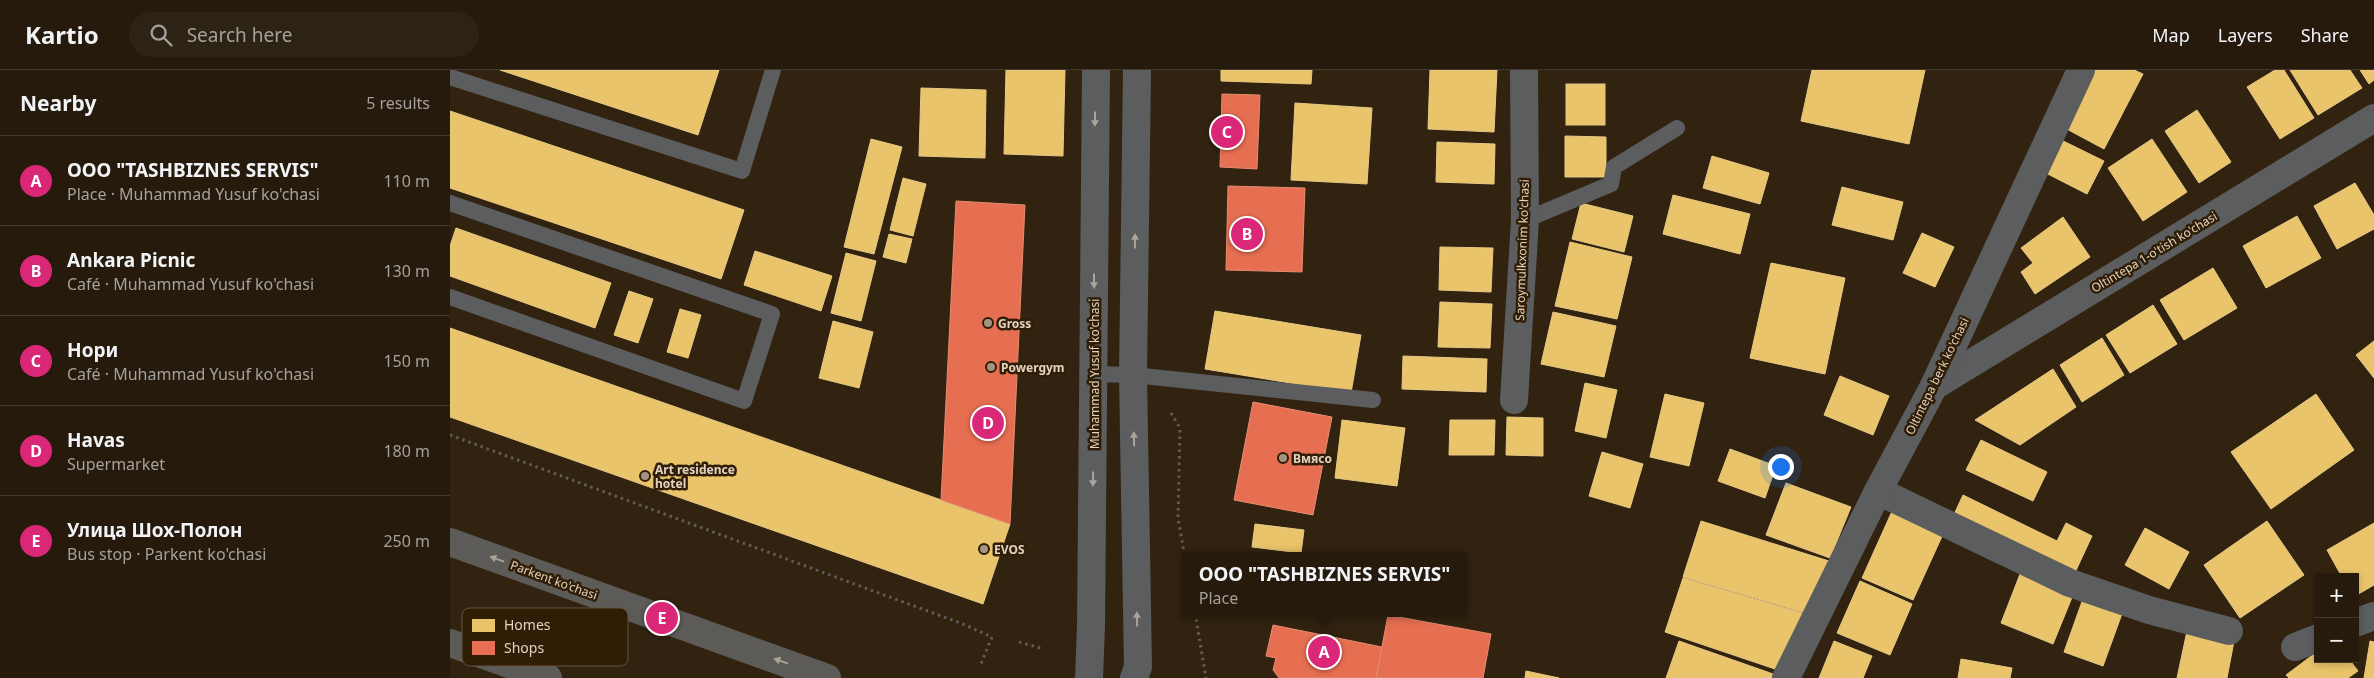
<!DOCTYPE html>
<meta charset="utf-8">
<style>
:root{--surface:#251a0c;--page:#2d2315;--text:#f1f3f6;--muted:#a3a19d;--line:#42382d;--accent:#db2777}
body{margin:0;font-family:"Noto Sans",sans-serif;background:var(--page);color:var(--text)}
.controls{position:absolute;right:15px;bottom:15px;display:grid;overflow:hidden;border-radius:0px;box-shadow:0 2px 8px #0003}
.controls button{width:45px;height:45px;display:grid;place-items:center;padding:0;border:0;border-bottom:1px solid var(--line);background:var(--surface);color:var(--text);font:25px sans-serif}
.you{position:absolute;left:1330px;top:396px;width:18px;height:18px;margin:-12px;border:4px solid #fff;border-radius:50%;background:#1a73e8;box-shadow:0 0 0 8px #1a73e833}
.badge{display:grid;place-items:center;width:32px;height:32px;border-radius:50%;background:var(--accent);color:#fff;font-size:16px;font-weight:700}
.pin{position:absolute;translate:-50% -50%;border:2px solid #fff;box-shadow:0 1px 5px #0006}
.popup{position:absolute;left:732px;top:482px;width:285px;height:65px;box-sizing:border-box;display:grid;place-content:center;border-radius:0px;background:var(--surface);filter:drop-shadow(0 1px 4px #0005);font-size:16px;white-space:nowrap;color:var(--muted)}
.popup b{font-size:19px;color:var(--text)}
.popup::after{content:'';position:absolute;left:50%;top:100%;margin-left:-10px;border:10px solid transparent;border-top-color:var(--surface)}
.list{margin:0;padding:0;list-style:none}
h2{display:flex;justify-content:space-between;align-items:center;height:65px;margin:0;padding:0 20px;font-size:21px}
h2 small{font-size:16px;font-weight:400;color:var(--muted)}
.list li{display:grid;grid-template-columns:32px 1fr auto;gap:15px;align-items:center;box-sizing:border-box;height:90px;padding:0 20px;border-top:1px solid var(--line)}
.list b{display:block;font-size:19px;white-space:nowrap}
.list p{margin:0;font-size:16px;white-space:nowrap;color:var(--muted)}
.list em{font-size:16px;font-style:normal;color:var(--muted)}
.icon{flex:none;width:28px;height:28px;fill:none;stroke:currentColor;stroke-width:2;stroke-linecap:round;stroke-linejoin:round}
.map{position:relative;flex:none;width:1924px;height:608px;overflow:hidden}
header{display:flex;align-items:center;gap:30px;box-sizing:border-box;height:70px;padding:0 25px;background:var(--surface);border-bottom:1px solid var(--line)}
header strong{font-size:24px}
nav{display:flex;gap:28px;margin-inline-start:auto;font-size:18px}
.search{width:350px;height:45px;background:var(--page);display:flex;align-items:center;gap:12px;box-sizing:border-box;padding:0 18px;border-radius:28px;color:var(--muted);font-size:19px}
main{display:flex}
aside{flex:1;background:var(--surface)}
.map>svg:first-child{display:block}
.homes{fill:#e9c46a;stroke:#e7c884}
.shops{fill:#e76f51;stroke:#e68c72}
.lines{fill:none;stroke-linecap:round;stroke-linejoin:round}
.path{stroke:#5f5d59;stroke-width:3;stroke-dasharray:2.5 4;stroke-linecap:butt}
.service{stroke:#5c5d5e;stroke-width:16}
.minor{stroke:#5c5d5e;stroke-width:28}
.tertiary{stroke:#5c5d5e;stroke-width:28}
.primary{stroke:#5c5b58;stroke-width:28}
.oneway{fill:#aca399}
.oneway2{fill:#aca296}
.poi-dot{fill:#a49482;stroke:#301d05;stroke-width:2}
.labels{text-anchor:middle;dominant-baseline:central;stroke-width:5;stroke-linejoin:round;paint-order:stroke}
.street-label{font-size:12px;fill:#e2d1c0;stroke:#301d05}
.poi-label{font-size:12px;font-weight:bold;fill:#e2d1c0;stroke:#301d05;text-anchor:start}
.key{fill:#301d05;stroke:#65533d;stroke-width:1}
.key-label{font-size:14px;fill:#e2d1c0}
</style>
<header>
<strong>Kartio</strong>
<div class="search"><svg class="icon" aria-label="search" viewBox="0 0 24 24"><circle cx="10" cy="10" r="6"/><path d="M15 15l6 6"/></svg>Search here</div>
<nav><a>Map</a><a>Layers</a><a>Share</a></nav>
</header>
<main>
<aside>
<h2>Nearby<small>5 results</small></h2>
<ul class="list">
<li><span class="badge">A</span><div><b>ООО &quot;TASHBIZNES SERVIS&quot;</b><p>Place · Muhammad Yusuf ko'chasi</p></div><em>110 m</em></li>
<li><span class="badge">B</span><div><b>Ankara Picnic</b><p>Café · Muhammad Yusuf ko'chasi</p></div><em>130 m</em></li>
<li><span class="badge">C</span><div><b>Нори</b><p>Café · Muhammad Yusuf ko'chasi</p></div><em>150 m</em></li>
<li><span class="badge">D</span><div><b>Havas</b><p>Supermarket</p></div><em>180 m</em></li>
<li><span class="badge">E</span><div><b>Улица Шох-Полон</b><p>Bus stop · Parkent ko'chasi</p></div><em>250 m</em></li>
</ul>
</aside>
<div class="map">
<svg width="1924" height="608" viewBox="0 0 1924 608">
<rect width="100%" height="100%" fill="#312310"/>
<g class="homes">
<path d="M50 0H269L248 65Z"/>
<path d="M556 0H615L613 86 554 84Z"/>
<path d="M771 0H862L861 14 771 11Z"/>
<path d="M980 0H1047L1044 62 978 59Z"/>
<path d="M1362 0H1475L1459 74 1351 51Z"/>
<path d="M1637 0H1684L1693 4 1654 79 1611 56Z"/>
<path d="M1825 0H1834L1864 48 1830 69 1797 17Z"/>
<path d="M1840 0H1900L1912 18 1868 45Z"/>
<path d="M1910 0H1924V10L1919 14Z"/>
<rect x="1116" y="14" width="39" height="41"/>
<path d="M471 18 536 20 535 88 469 86Z"/>
<path d="M845 33 922 38 917 114 841 110Z"/>
<path d="M1747 40 1781 92 1749 113 1715 61Z"/>
<path d="M0 41 294 140 271 209 0 118Z"/>
<path d="M1115 66 1156 67V107H1115Z"/>
<path d="M1603 66 1654 91 1637 124 1588 99Z"/>
<path d="M421 69 452 77 424 184 394 177Z"/>
<path d="M1702 69 1737 122 1693 151 1658 98Z"/>
<path d="M987 72 1045 74 1044 114 986 112Z"/>
<path d="M1262 86 1319 103 1310 134 1253 118Z"/>
<path d="M453 108 476 114 463 166 440 160Z"/>
<path d="M1905 113 1924 145V159L1887 179 1864 136Z"/>
<path d="M1392 117 1453 132 1443 170 1382 155Z"/>
<path d="M1223 125 1300 144 1290 184 1213 164Z"/>
<path d="M1131 133 1183 146 1174 182 1122 169Z"/>
<path d="M1847 146 1871 188 1816 218 1793 176Z"/>
<path d="M1613 147 1640 187 1585 224 1571 202 1583 193 1571 178Z"/>
<path d="M6 158 161 213 145 258 0 206V176Z"/>
<path d="M1472 163 1504 177 1485 217 1453 203Z"/>
<path d="M439 164 462 169 456 193 433 187Z"/>
<path d="M1120 172 1182 187 1167 249 1105 236Z"/>
<path d="M990 177 1043 178 1041 222 989 220Z"/>
<path d="M305 181 382 206 371 241 294 215Z"/>
<path d="M396 183 426 191 411 251 381 243Z"/>
<path d="M1321 193 1395 208 1375 304 1300 288Z"/>
<path d="M1763 198 1787 238 1734 270 1710 230Z"/>
<path d="M179 221 203 229 188 273 164 265Z"/>
<path d="M990 232 1042 234 1040 278 988 277Z"/>
<path d="M1703 235 1727 274 1680 303 1656 265Z"/>
<path d="M230 239 251 245 238 288 217 282Z"/>
<path d="M765 241 911 265 901 323 755 299Z"/>
<path d="M1103 242 1166 256 1154 307 1091 294Z"/>
<path d="M383 251 423 262 409 318 369 308Z"/>
<path d="M0 258 560 454 533 534 0 347Z"/>
<path d="M1652 268 1674 305 1632 332 1610 295Z"/>
<path d="M1924 271V308L1906 285Z"/>
<path d="M953 286 1037 289 1036 322 952 319Z"/>
<path d="M1603 299 1626 337 1570 375 1525 350Z"/>
<path d="M1390 306 1439 326 1423 365 1374 345Z"/>
<path d="M1135 313 1167 320 1156 368 1125 361Z"/>
<path d="M1215 324 1254 333 1239 396 1200 387Z"/>
<path d="M1866 324 1904 380 1821 439 1781 382Z"/>
<path d="M1057 347 1093 348V386L1056 385Z"/>
<path d="M892 350 955 358 947 416 885 408Z"/>
<path d="M1000 350H1045L1044 385H999Z"/>
<path d="M1531 370 1597 402 1583 431 1516 400Z"/>
<path d="M1280 379 1326 396 1315 428 1268 411Z"/>
<path d="M1152 382 1193 394 1180 438 1139 426Z"/>
<path d="M1336 413 1401 437 1380 488 1316 465Z"/>
<path d="M1513 425 1607 471 1616 453 1642 466 1622 509 1501 451Z"/>
<path d="M1443 439 1494 462 1463 530 1412 508Z"/>
<path d="M1251 451 1379 491 1355 543 1233 507Z"/>
<path d="M1817 451 1854 505 1790 548 1754 495Z"/>
<path d="M1924 453V515L1905 526V507H1892L1877 480Z"/>
<path d="M805 454 854 460 851 483 802 477Z"/>
<path d="M1695 458 1739 482 1719 519 1675 495Z"/>
<path d="M1572 499 1625 520 1603 574 1551 553Z"/>
<path d="M1233 508 1355 544 1328 600 1215 562Z"/>
<path d="M1410 511 1462 534 1440 585 1387 563Z"/>
<path d="M1634 526 1673 541 1653 596 1614 582Z"/>
<path d="M1737 561 1784 571 1777 608H1727Z"/>
<path d="M1229 571 1326 605 1325 608H1216Z"/>
<path d="M1384 571 1422 586 1413 608H1369Z"/>
<path d="M1920 571 1924 572V608H1914Z"/>
<path d="M1868 581V589H1899L1908 601 1898 608H1839L1836 605Z"/>
<path d="M1511 589 1562 598 1560 608H1508Z"/>
<path d="M1076 601 1109 608H1075Z"/>
</g>
<g class="shops">
<path d="M772 24 810 25 807 99 770 97Z"/>
<path d="M778 116 855 118 852 202 776 200Z"/>
<path d="M506 131 575 135 560 454 491 430Z"/>
<path d="M803 332 882 347 863 445 784 430Z"/>
<path d="M938 545 1041 564 1033 608H926Z"/>
<path d="M823 555 932 577 926 608H829L823 600 826 588 816 586Z"/>
</g>
<g class="lines">
<g class="path">
<path d="M721 343 730 358 728 448 735 488"/>
<path d="M0 365 513 554 542 567 530 596"/>
<path d="M745 543 756 608"/>
<path d="M569 572 594 579"/>
</g>
<g class="service">
<path d="M0 7 292 101 323 0"/>
<path d="M0 133 322 244 294 331 0 227"/>
<path d="M1075 150 1161 114 1164 97 1227 58"/>
<path d="M644 304 683 305 923 330"/>
</g>
<g class="minor">
<path d="M1484 316 1924 48"/>
<path d="M1064 330 1075 150 1074 0"/>
<path d="M1428 421 1620 513 1699 540 1779 561"/>
<path d="M1905 553 1924 546"/>
<path d="M1845 577 1868 568"/>
<path d="M1336 608 1428 421 1484 316 1631 0"/>
</g>
<g class="tertiary">
<path d="M639 608 641 556 646 0"/>
<path d="M684 608 688 597 683 305 687 0"/>
</g>
<g class="primary">
<path d="M0 472 377 608"/>
<path d="M0 573 98 608"/>
</g>
</g>
<defs><path id="oneway-solid" d="M-6-.8H1V-3.2L6.5 0L1 3.2V.8H-6Z" transform="scale(1.25)"/></defs>
<g class="oneway">
<use href="#oneway-solid" transform="translate(645 49) rotate(91)"/>
<use href="#oneway-solid" transform="translate(685 171) rotate(-89)"/>
<use href="#oneway-solid" transform="translate(644 211) rotate(90)"/>
<use href="#oneway-solid" transform="translate(684 369) rotate(-91)"/>
<use href="#oneway-solid" transform="translate(643 409) rotate(91)"/>
<use href="#oneway-solid" transform="translate(687 549) rotate(-91)"/>
</g>
<g class="oneway2">
<use href="#oneway-solid" transform="translate(47 489) rotate(-160)"/>
<use href="#oneway-solid" transform="translate(331 591) rotate(-160)"/>
</g>
<g class="poi-dot">
<circle cx="538" cy="253" r="5"/>
<circle cx="541" cy="297" r="5"/>
<circle cx="833" cy="388" r="5"/>
<circle cx="195" cy="406" r="5"/>
<circle cx="534" cy="479" r="5"/>
</g>
<g class="labels">
<g class="street-label">
<text transform="translate(1072 180) rotate(-88)">Saroymulkxonim ko'chasi</text>
<text transform="translate(1704 182) rotate(-31)">Oltintepa 1-o'tish ko'chasi</text>
<text transform="translate(644 304) rotate(-90)">Muhammad Yusuf ko'chasi</text>
<text transform="translate(1487 306) rotate(-64)">Oltintepa berk ko'chasi</text>
<text transform="translate(104 510) rotate(20)">Parkent ko'chasi</text>
</g>
<g class="poi-label">
<text x="548" y="253">Gross</text>
<text x="551" y="297">Powergym</text>
<text x="843" y="388">Вмясо</text>
<text x="205" y="399">Art residence<tspan x="205" dy="14">hotel</tspan></text>
<text x="544" y="479">EVOS</text>
</g>
</g>
<rect x="12" y="538" width="166" height="58" rx="8" class="key"/>
<rect x="22" y="549" width="23" height="13" fill="#e9c46a"/>
<rect x="22" y="571" width="23" height="14" fill="#e76f51"/>
<g class="key-label">
<text x="54" y="560">Homes</text>
<text x="54" y="583">Shops</text>
</g>
</svg>
<div class="controls">
<button>+</button>
<button>−</button>
</div>
<div class="you"></div>
<div class="pin badge" style="left:874px;top:582px">A</div>
<div class="popup"><b>ООО &quot;TASHBIZNES SERVIS&quot;</b>Place</div>
<div class="pin badge" style="left:797px;top:164px">B</div>
<div class="pin badge" style="left:777px;top:62px">C</div>
<div class="pin badge" style="left:538px;top:353px">D</div>
<div class="pin badge" style="left:212px;top:548px">E</div>
</div>
</main>
